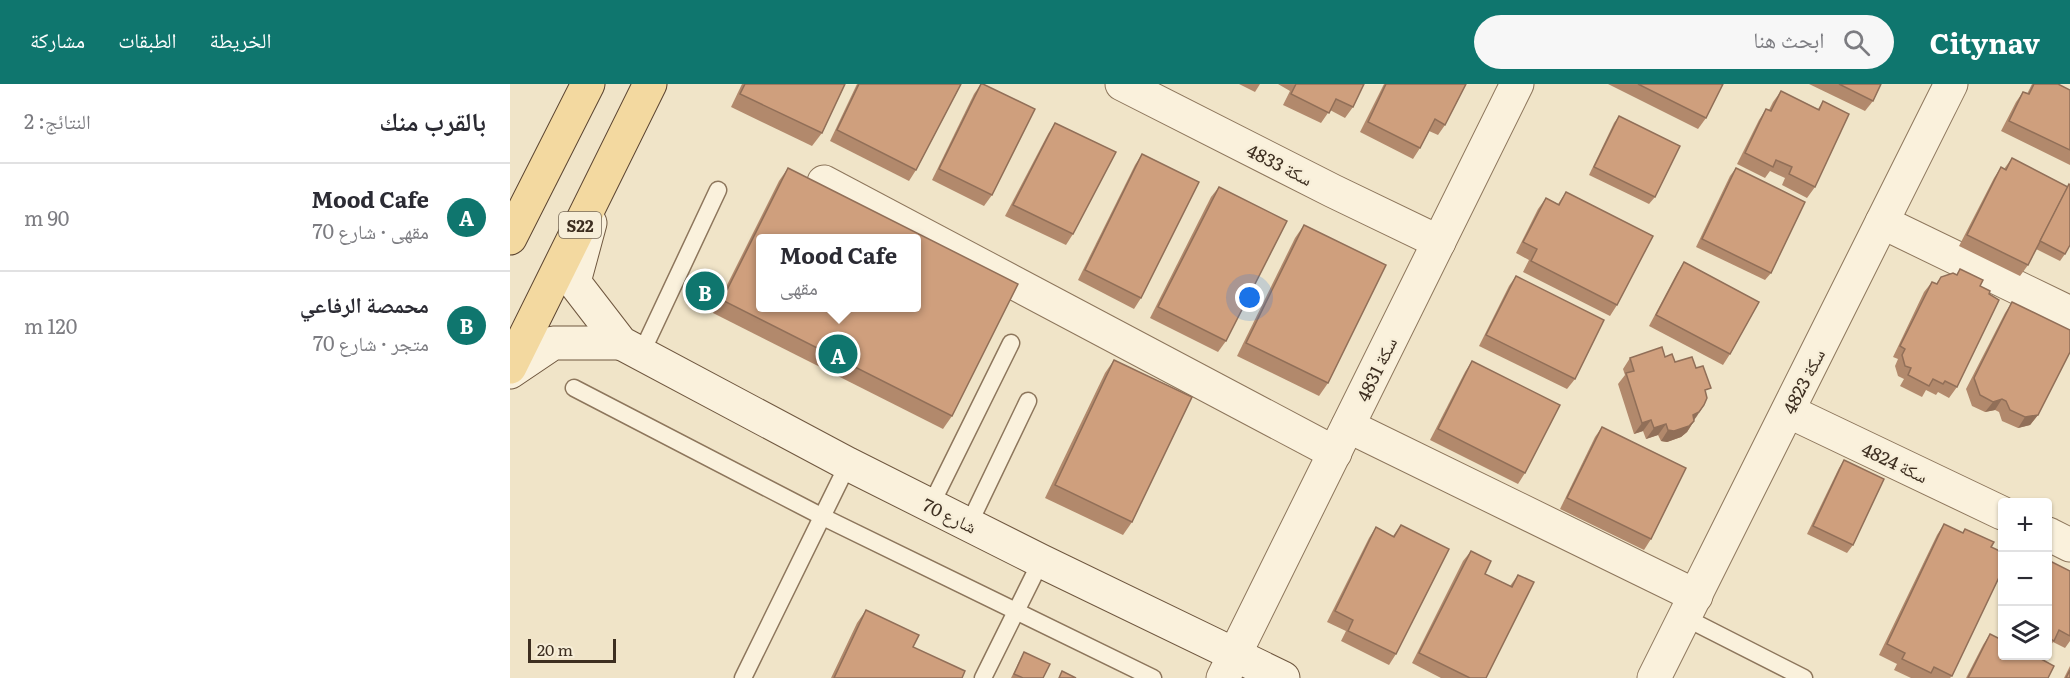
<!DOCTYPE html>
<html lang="ar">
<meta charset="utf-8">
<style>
:root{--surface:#fff;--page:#f7f7f7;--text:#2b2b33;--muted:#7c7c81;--line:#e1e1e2;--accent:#0f766e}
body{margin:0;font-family:Literata,"Noto Naskh Arabic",serif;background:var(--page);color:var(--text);direction:rtl}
.controls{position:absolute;right:18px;bottom:18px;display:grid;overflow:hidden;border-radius:6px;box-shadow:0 2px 4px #0004}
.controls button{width:54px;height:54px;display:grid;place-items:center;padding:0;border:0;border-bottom:2px solid var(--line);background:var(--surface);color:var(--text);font:30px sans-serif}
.scale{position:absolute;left:18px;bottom:15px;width:88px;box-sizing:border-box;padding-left:6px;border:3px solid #3d2e20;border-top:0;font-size:16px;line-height:21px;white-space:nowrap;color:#3d2e20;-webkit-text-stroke:4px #f7eed8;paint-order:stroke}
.you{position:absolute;left:740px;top:214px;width:21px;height:21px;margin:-15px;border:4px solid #fff;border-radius:50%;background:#1a73e8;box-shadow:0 0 0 9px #1a73e833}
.badge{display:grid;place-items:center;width:39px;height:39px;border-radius:50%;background:var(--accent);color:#fff;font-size:20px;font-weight:700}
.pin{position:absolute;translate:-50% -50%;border:3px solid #fff;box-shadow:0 2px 6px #0006}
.popup{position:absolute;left:246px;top:150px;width:165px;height:78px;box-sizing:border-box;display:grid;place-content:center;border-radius:6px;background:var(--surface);filter:drop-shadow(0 2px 4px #0005);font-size:20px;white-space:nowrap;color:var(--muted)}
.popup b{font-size:22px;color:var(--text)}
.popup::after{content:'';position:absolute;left:50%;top:100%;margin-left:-12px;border:12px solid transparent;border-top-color:var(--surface)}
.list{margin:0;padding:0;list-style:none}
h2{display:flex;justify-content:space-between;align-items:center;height:78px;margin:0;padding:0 24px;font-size:26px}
h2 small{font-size:20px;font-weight:400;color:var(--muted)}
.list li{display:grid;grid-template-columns:39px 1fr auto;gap:18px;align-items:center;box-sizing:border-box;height:108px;padding:0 24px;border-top:2px solid var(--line)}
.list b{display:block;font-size:22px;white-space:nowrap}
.list p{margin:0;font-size:20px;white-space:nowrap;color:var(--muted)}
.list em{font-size:20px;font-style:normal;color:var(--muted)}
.icon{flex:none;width:33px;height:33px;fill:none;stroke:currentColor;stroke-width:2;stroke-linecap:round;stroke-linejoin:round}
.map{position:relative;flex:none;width:1560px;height:594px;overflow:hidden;direction:ltr}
header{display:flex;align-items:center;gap:36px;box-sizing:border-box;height:84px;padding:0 30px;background:var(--accent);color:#fff}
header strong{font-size:28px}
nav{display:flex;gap:33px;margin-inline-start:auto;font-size:21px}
.search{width:420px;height:54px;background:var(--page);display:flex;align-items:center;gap:15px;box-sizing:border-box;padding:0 21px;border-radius:33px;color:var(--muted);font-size:22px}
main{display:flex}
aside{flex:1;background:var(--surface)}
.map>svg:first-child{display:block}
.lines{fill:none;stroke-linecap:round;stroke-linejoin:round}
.lane-casing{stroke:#8d765c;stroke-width:19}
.street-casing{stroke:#8d765c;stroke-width:35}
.secondary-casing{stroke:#6f573f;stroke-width:35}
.primary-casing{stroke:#5b4430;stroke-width:35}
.lane{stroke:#faf1dc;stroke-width:16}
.street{stroke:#faf1dc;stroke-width:33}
.secondary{stroke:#faf1dc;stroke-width:33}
.primary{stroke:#f3d9a0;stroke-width:33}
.wall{fill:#b2896c}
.shaded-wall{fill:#916f58}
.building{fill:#cf9f7d;stroke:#916f58;stroke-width:1.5;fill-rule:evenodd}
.labels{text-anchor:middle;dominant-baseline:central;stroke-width:4.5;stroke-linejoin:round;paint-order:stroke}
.shield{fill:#f7eed8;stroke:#756857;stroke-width:1.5}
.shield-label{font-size:16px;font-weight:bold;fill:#3d2e20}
.street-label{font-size:18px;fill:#3d2e20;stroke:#f7eed8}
</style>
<header>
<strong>Citynav</strong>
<div class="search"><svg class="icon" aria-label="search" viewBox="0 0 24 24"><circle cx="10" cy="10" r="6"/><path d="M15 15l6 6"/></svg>ابحث هنا</div>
<nav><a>الخريطة</a><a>الطبقات</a><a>مشاركة</a></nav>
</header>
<main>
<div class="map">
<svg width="1560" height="594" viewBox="0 0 1560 594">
<rect width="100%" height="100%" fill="#f0e4c8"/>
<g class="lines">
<g class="lane-casing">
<g id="lane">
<path d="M131 270 208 106"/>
<path d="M64 304 313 433 643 594"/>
<path d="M421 421 501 259"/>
<path d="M459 440 518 317"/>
<path d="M1174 533 1294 594"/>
<path d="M233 594 338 380"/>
<path d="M473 594 531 477"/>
</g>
</g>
<g class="street-casing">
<g id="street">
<path d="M612 0 823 107 929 158"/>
<path d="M314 98 825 369"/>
<path d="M1372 138 1560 229"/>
<path d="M1278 327 1492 429"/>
<path d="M838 342 1186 512"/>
<path d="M1538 450 1560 461"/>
<path d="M713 594 1007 0"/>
<path d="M1144 594 1441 0"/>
</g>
</g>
<g class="secondary-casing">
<g id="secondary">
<path d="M80 139 64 198 111 259 338 380 531 477 773 594"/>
<path d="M0 288 43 259H111"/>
</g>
</g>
<g class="primary-casing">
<g id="primary">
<path d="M0 154 78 0"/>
<path d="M0 283 140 0"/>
</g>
</g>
<use href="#lane" class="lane"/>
<use href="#street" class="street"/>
<use href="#secondary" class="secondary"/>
<use href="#primary" class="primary"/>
</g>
<g class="wall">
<path d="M232 0H335L312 49 302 62 221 23Z"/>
<path d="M347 0H451L406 86 399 97 320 57Z"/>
<path d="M471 0 482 111 474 122 422 96 464 10Z"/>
<path d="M729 0H750L745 8Z"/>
<path d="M768 0H854L843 23 835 34 820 26 811 39 773 21 780 7Z"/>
<path d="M874 0H956L935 41 928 51 919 47 910 64 903 75 850 48Z"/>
<path d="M1098 0H1213L1196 34 1188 45Z"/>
<path d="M1299 0H1371L1363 17 1355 27Z"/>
<path d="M1522 0H1548L1560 6V81L1491 47 1506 18 1513 8 1517 10Z"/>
<path d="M1271 7 1308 25 1313 17 1305 103 1297 114 1272 101 1275 94 1260 87 1255 94 1227 80 1249 36 1256 25 1259 26 1263 18Z"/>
<path d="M1109 32 1145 113 1139 120 1079 91 1104 39Z"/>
<path d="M545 39 563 150 556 161 495 132 538 50Z"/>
<path d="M632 70 631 214 624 225 568 196 625 81Z"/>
<path d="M1502 74 1555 170 1550 177 1526 165 1518 181 1510 192 1449 162 1484 94 1491 83 1494 85Z"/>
<path d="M278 84 442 332 433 345 203 229 269 97Z"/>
<path d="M1226 84 1261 189 1255 196 1186 163 1220 92Z"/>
<path d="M709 103 716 257 708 268 640 234 701 113Z"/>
<path d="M1056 108 1107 221 1100 232 1013 188 1019 176 1006 169 1028 125 1036 114 1048 120Z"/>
<path d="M794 141 818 299 809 312 727 272 785 154Z"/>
<path d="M1174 178 1220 270 1213 281 1139 242 1167 189Z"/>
<path d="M1450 185 1470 202 1447 303 1439 314 1428 308 1426 311 1416 306 1412 313 1390 302 1394 295 1388 292 1385 282 1388 275 1383 273 1414 208 1422 198 1426 200 1431 193 1446 191Z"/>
<path d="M1006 192 1065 295 1057 305 969 262 999 202Z"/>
<path d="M1502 218 1528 331 1520 341 1508 344 1492 337 1489 328 1485 326 1475 328 1462 322 1456 305 1495 229Z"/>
<path d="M1155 273 1165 278 1196 311 1184 336V337L1177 348 1171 353 1157 358 1151 357 1148 351 1136 355 1133 347 1124 350 1108 300 1115 291 1113 285 1120 274Z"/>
<path d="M604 276 622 438 613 451 535 414 595 289Z"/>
<path d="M962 277 1015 389 1008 400 920 356 955 288Z"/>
<path d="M1092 343 1141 455 1134 466 1050 425 1085 353Z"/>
<path d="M1334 376 1343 461 1337 469 1297 450 1329 384Z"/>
<path d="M1434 440 1452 449 1455 445 1481 463 1442 592 1440 594H1401L1384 586 1387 580 1369 571 1427 451Z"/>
<path d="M891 441 886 570 879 581 831 557 836 547 817 538 859 454 866 443 883 452Z"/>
<path d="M961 467 975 490 1000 502 1008 491 976 594H931L902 579 953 477Z"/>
<path d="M1538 476 1560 487V557L1555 564 1543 558 1538 566Z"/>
<path d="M1492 514V527L1488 524Z"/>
<path d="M356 526 403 563 452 594H321L347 539Z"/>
<path d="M1480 550 1531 575 1538 594H1456L1473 561Z"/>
<path d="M514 568 533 594H501Z"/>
<path d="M1560 582V594H1554Z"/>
</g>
<g class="shaded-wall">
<path d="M1492 315 1485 326 1475 328 1483 318Z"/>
<path d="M1194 321 1187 332 1182 339 1183 331Z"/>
<path d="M1528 331 1520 341 1508 344 1515 333Z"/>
<path d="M1141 336 1133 347 1124 350 1132 339Z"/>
<path d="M1184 337 1177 348 1171 353 1157 358 1151 357 1158 346Z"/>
<path d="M1156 340 1148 351 1136 355 1144 344Z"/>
</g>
<g class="building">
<path d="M235 0H335L312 49 230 10Z"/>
<path d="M349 0H451L406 86 327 46Z"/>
<path d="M471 0H473L525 25 482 111 429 85Z"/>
<path d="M786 0H854L843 23 826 15 819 29 781 10Z"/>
<path d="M876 0H956L935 41 925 35 910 64 858 38Z"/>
<path d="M1128 0H1213L1196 34Z"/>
<path d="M1329 0H1371L1363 17Z"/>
<path d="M1524 0H1548L1560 6V66L1499 37 1513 8 1519 10Z"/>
<path d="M1271 7 1309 26 1313 17 1339 30 1305 103 1279 90 1282 83 1266 76 1263 83 1235 69 1256 25 1261 27Z"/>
<path d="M1109 32 1170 62 1145 113 1084 83Z"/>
<path d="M545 39 606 68 563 150 503 121Z"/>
<path d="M632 70 689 98 631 214 575 186Z"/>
<path d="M1502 74 1558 103 1518 181 1457 151 1491 83 1496 86Z"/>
<path d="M278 84 508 200 442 332 212 216ZM250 154H406V224H250Z"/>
<path d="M1226 84 1295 118 1261 189 1192 155Z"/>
<path d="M1559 100 1560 101V161L1555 170 1530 157Z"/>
<path d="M709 103 777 137 716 257 648 223Z"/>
<path d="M1056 108 1143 152 1107 221 1021 177 1027 165 1013 158 1036 114 1049 121Z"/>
<path d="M794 141 876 181 818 299 736 259Z"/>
<path d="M1174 178 1249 218 1220 270 1146 231Z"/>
<path d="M1450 185 1473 196 1470 202 1480 207 1479 210 1489 216 1447 303 1435 297 1433 300 1423 295 1419 302 1398 291 1401 284 1395 282 1392 271 1395 265 1390 262 1422 198 1427 200 1431 193 1443 189 1447 191Z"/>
<path d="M1006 192 1094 236 1065 295 976 251Z"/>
<path d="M1502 218 1560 246V268L1528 331 1515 333 1500 326 1496 317 1492 315 1483 318 1470 311 1464 294Z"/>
<path d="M1152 263 1155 273 1162 270 1165 278 1182 273 1186 284 1193 282 1201 304 1195 306 1197 314 1194 321 1189 328 1183 331 1184 337 1179 342 1164 347 1158 346 1156 340 1144 344 1141 336 1132 339 1116 289 1124 287 1120 274Z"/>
<path d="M604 276 682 313 622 438 545 401Z"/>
<path d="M962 277 1050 321 1015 389 928 345Z"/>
<path d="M1092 343 1176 384 1141 455 1057 414Z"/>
<path d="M1334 376 1374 395 1343 461 1303 442Z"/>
<path d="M1434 440 1453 449 1455 445 1484 458 1481 463 1492 468V487L1442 592 1424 583 1421 589 1392 575 1395 569 1377 560Z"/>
<path d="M891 441 939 465 886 570 838 547 843 536 825 527 866 443 884 453Z"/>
<path d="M961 467 981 477 975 490 1002 503 1008 491 1024 498 976 594H960L909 569Z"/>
<path d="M1538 476 1560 487V552L1549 546 1544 557 1538 553Z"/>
<path d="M356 526 409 551 403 563 455 587 452 594H324Z"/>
<path d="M1480 550 1492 556V572H1533L1531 575 1544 582 1538 594H1458Z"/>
<path d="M514 568 540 580 533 594H513L504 590Z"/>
<path d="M1560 586V594H1556Z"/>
<path d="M552 587 566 594H549Z"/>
</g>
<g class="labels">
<rect class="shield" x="49" y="128" width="42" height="26" rx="4.5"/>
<g class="shield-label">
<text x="70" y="141">S22</text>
</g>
<g class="street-label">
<text transform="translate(770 80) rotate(27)">سكة 4833</text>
<text transform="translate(866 285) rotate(-64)">سكة 4831</text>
<text transform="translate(1293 297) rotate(-63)">سكة 4823</text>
<text transform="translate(1385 378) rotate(25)">سكة 4824</text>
<text transform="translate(440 431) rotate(26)">شارع 70</text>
</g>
</g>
</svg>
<div class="controls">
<button>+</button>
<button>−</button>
<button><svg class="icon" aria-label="layers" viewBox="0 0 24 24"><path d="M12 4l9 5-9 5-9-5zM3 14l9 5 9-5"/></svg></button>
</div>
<div class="scale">20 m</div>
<div class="you"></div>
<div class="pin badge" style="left:328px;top:270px">A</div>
<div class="popup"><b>Mood Cafe</b>مقهى</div>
<div class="pin badge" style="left:195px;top:207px">B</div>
</div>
<aside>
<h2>بالقرب منك<small>النتائج: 2</small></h2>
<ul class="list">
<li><span class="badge">A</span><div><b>Mood Cafe</b><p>مقهى · شارع 70</p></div><em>90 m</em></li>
<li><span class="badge">B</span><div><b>محمصة الرفاعي</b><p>متجر · شارع 70</p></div><em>120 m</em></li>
</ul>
</aside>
</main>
